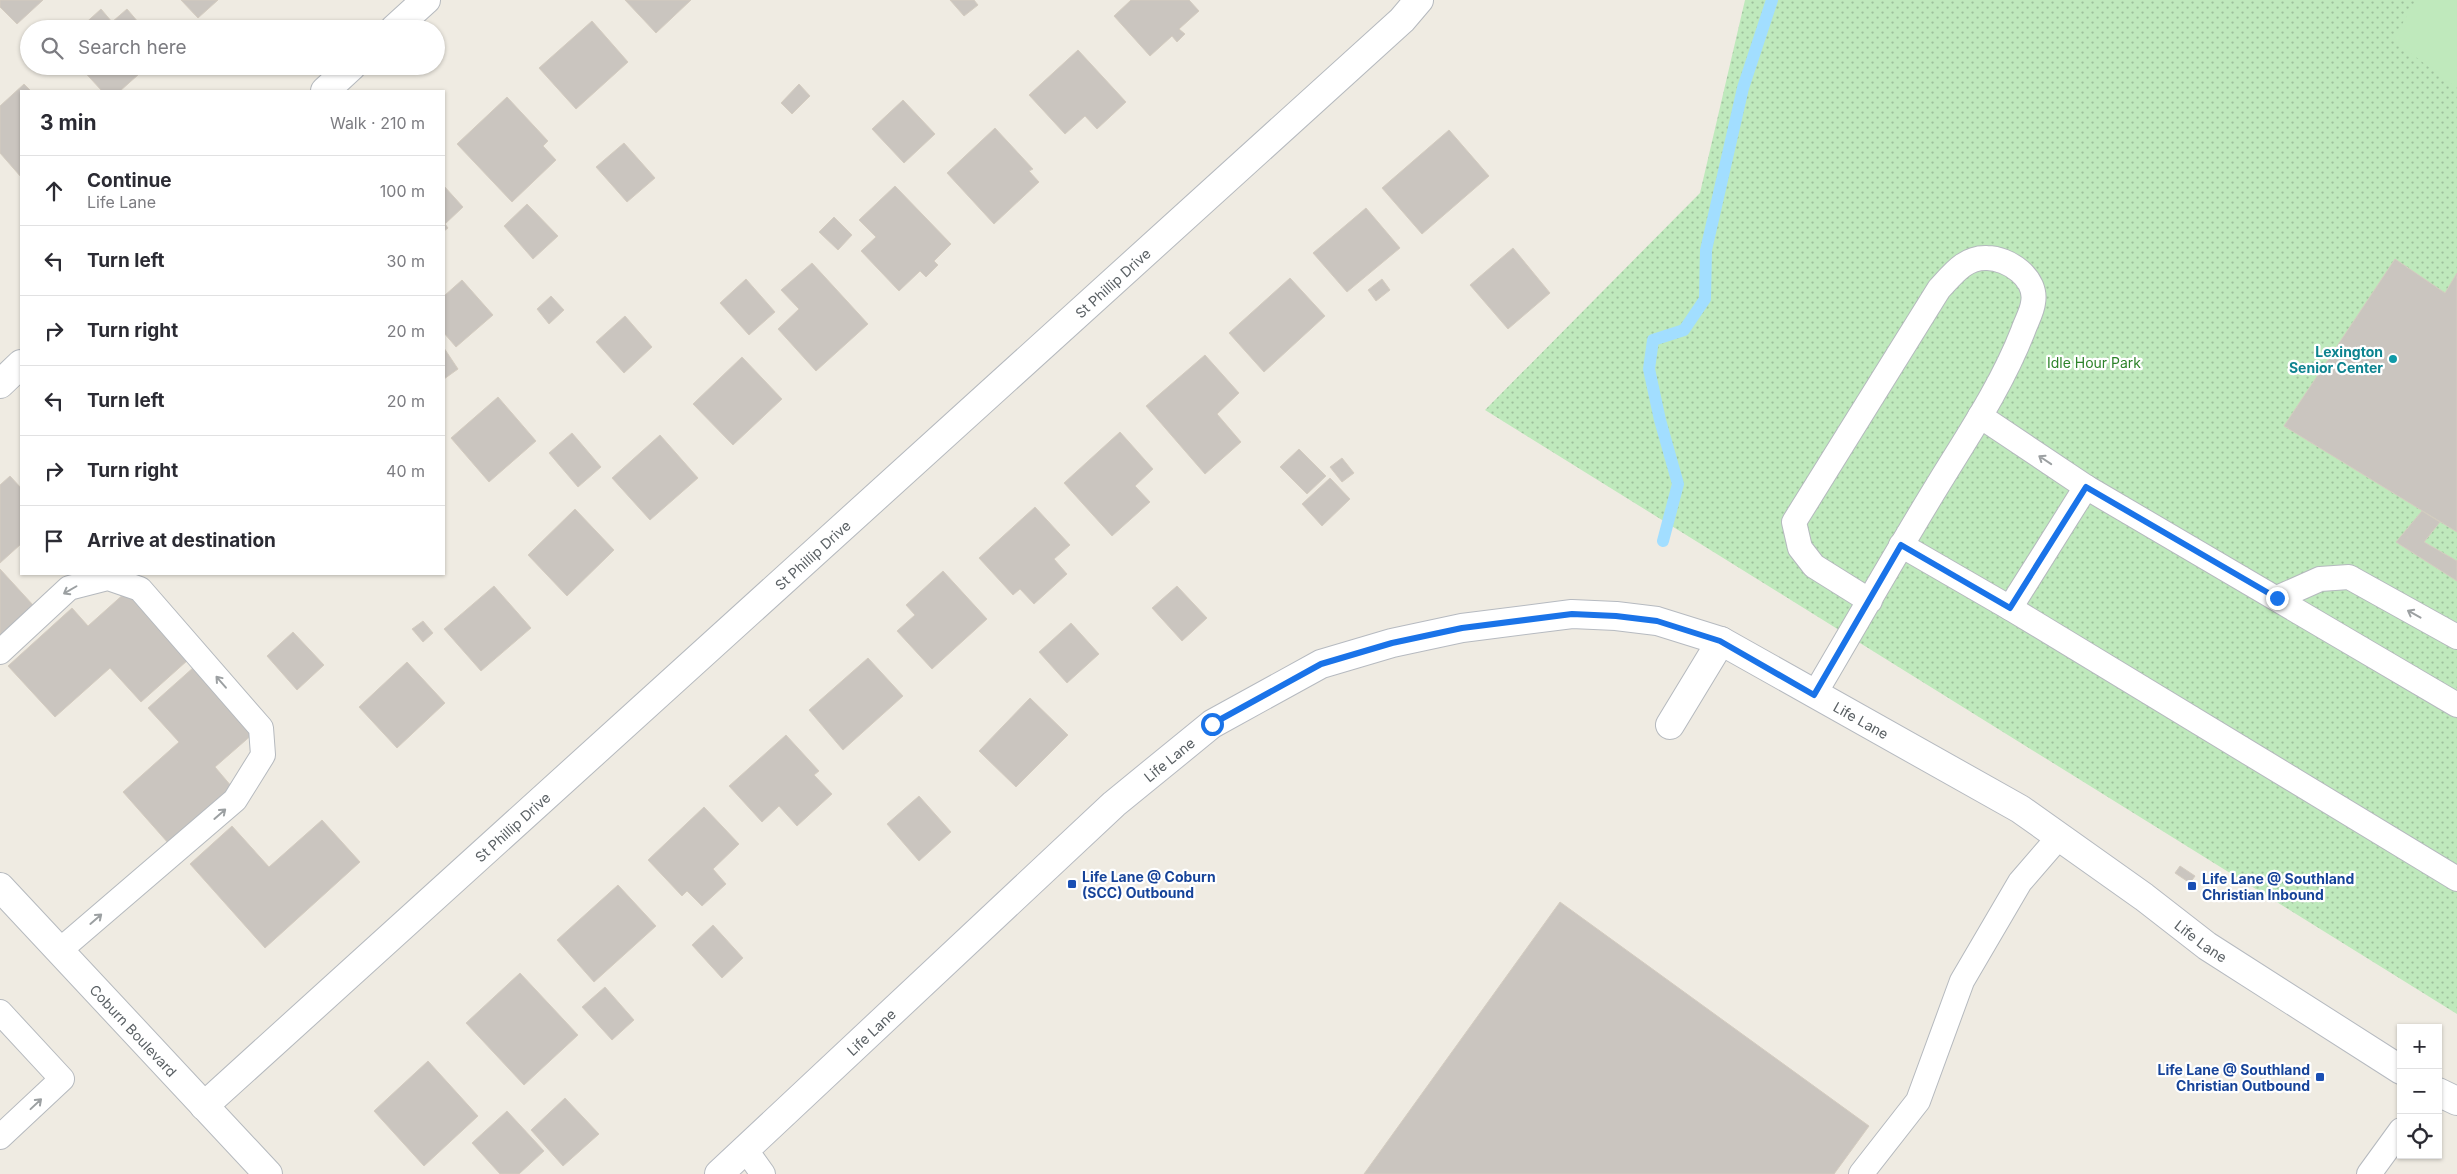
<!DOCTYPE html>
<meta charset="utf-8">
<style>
:root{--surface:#fff;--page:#f7f7f7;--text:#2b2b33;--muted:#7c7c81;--line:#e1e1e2}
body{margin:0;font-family:Inter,sans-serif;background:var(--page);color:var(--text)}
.controls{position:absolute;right:15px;bottom:15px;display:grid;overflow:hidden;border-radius:0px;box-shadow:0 1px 4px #0004}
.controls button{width:45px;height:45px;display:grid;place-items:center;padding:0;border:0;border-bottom:1px solid var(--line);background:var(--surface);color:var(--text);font:25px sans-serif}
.stop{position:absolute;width:15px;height:15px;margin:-11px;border:4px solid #1a73e8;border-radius:50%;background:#fff}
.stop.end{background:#1a73e8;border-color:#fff;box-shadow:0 1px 5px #0008}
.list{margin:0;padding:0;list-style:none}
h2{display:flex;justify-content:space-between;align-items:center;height:65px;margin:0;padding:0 20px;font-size:21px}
h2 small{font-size:16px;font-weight:400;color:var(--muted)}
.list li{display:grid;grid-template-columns:32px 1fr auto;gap:15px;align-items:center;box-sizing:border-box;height:70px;padding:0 20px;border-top:1px solid var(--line)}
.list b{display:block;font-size:19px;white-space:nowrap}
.list p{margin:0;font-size:16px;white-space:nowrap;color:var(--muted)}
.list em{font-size:16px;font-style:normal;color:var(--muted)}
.icon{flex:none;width:28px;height:28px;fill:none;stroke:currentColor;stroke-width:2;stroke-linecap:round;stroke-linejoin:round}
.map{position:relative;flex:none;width:2457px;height:1174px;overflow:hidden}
.search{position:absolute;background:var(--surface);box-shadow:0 1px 4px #0004;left:20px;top:20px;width:425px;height:55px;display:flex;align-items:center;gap:12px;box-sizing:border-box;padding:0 18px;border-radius:28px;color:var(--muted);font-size:19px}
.panel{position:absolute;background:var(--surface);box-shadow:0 1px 4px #0004;left:20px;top:90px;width:425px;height:485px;border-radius:0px}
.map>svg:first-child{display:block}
.park{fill:url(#park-dots)}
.garden{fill:#bfe9bc}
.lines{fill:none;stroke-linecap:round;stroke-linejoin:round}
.stream{stroke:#a2deff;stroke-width:12}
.building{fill:#cac5bf;stroke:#d4ccc0}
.lane-casing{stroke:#b5b9be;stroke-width:26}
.street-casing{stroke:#b5b9be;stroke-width:30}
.secondary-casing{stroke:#b6bac0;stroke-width:30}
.lane{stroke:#fff;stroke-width:24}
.street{stroke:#fff;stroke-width:28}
.secondary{stroke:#fff;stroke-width:28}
.oneway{stroke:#9ca0a2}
.route{stroke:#1a73e8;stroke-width:6}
.culture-dot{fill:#0f9aa8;stroke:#fff;stroke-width:2}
.transit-dot{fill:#1a4fb4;stroke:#fff;stroke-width:2}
.labels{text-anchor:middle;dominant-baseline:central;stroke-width:4.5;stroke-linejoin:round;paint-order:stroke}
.street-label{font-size:14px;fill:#5a6064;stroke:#fff}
.culture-label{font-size:14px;font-weight:bold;fill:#0d838f;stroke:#fff;text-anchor:end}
.park-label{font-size:14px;fill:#2e832b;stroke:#fff}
.transit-label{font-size:14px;font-weight:bold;fill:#164399;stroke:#fff;text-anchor:start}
</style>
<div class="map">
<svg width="2457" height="1174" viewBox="0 0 2457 1174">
<defs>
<pattern id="park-dots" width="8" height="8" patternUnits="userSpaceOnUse" patternTransform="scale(1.25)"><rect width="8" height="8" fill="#bfe9bc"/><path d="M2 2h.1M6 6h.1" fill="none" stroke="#9ec09c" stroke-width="1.8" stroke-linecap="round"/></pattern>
</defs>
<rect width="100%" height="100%" fill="#efebe2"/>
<path class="park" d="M1745 0H2457V1014L1485 410 1700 193Z"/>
<path class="garden" d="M2416 0H2457V88L2393 40Z"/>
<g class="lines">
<path class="stream" d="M1663 541 1678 484 1660 420 1649 369 1653 340 1684 330 1705 299 1706 250 1743 88 1772 0"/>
</g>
<g class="building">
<path d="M0 0H43L17 24 0 7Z"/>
<path d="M181 0H218L198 18Z"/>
<path d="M625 0H691L656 33Z"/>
<path d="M950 0H974L978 5 964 16Z"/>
<path d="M1131 0H1189L1199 11 1179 29 1185 34 1177 42 1172 36 1150 56 1114 16Z"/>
<path d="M101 9 112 22 127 9 144 29H79Z"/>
<path d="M592 21 628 62 576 109 539 68Z"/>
<path d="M1078 50 1126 102 1097 129 1085 116 1065 134 1029 95Z"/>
<path d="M79 66H148L120 91H102Z"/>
<path d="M24 84 31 91H21V177L0 153V106Z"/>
<path d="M799 84 810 96 792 114 781 103Z"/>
<path d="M507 97 548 141 543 146 556 160 512 202 457 144Z"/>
<path d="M903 100 935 134 904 163 872 129Z"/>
<path d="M995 128 1033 169 1029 171 1039 182 994 224 947 173Z"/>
<path d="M1449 130 1489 176 1422 234 1382 188Z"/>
<path d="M624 143 655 178 627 202 596 167Z"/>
<path d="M444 186 463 207 445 224 448 228 444 231Z"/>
<path d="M895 186 951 244 934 261 938 265 926 277 920 271 899 291 861 251 876 237 859 220Z"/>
<path d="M527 204 558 236 533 259 504 226Z"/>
<path d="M1366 208 1400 248 1347 292 1313 253Z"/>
<path d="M834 217 852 235 838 250 819 232Z"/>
<path d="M1513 248 1550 293 1508 329 1470 285Z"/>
<path d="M2395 259 2445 293 2457 273V532L2284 426Z"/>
<path d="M812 263 868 324 816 371 778 329 799 309 781 290Z"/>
<path d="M1290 278 1325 316 1264 372 1229 333Z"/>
<path d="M746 279 775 312 749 335 720 303Z"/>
<path d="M1382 279 1390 290 1376 301 1368 290Z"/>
<path d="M462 280 493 315 456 347 444 333V296Z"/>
<path d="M551 296 564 310 549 324 537 309Z"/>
<path d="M625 316 652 347 624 373 596 342Z"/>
<path d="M444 348 458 369 444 379Z"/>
<path d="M1205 355 1239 393 1217 414 1241 442 1205 474 1146 406Z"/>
<path d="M742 357 782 399 733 445 693 404Z"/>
<path d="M498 397 536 441 489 482 451 438Z"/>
<path d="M1120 432 1153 469 1135 486 1150 502 1112 536 1064 483Z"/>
<path d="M572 433 601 467 578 487 549 453Z"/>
<path d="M660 435 698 478 650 520 612 478Z"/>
<path d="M1299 449 1326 476 1307 494 1280 467Z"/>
<path d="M1342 458 1354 473 1342 482 1330 467Z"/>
<path d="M10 476 21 488V544L0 563V485Z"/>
<path d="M1330 478 1350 499 1322 526 1302 504Z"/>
<path d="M1035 507 1070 545 1054 559 1067 574 1034 604 1020 589 1013 595 979 558Z"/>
<path d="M575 509 614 550 567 596 528 555Z"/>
<path d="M2422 511 2440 522 2424 542 2457 561V581L2396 542Z"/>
<path d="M0 569 33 605 0 635Z"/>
<path d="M943 571 987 619 932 669 897 631 915 615 906 605Z"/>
<path d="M494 586 531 628 481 671 444 629Z"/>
<path d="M1177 586 1207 618 1182 641 1152 608Z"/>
<path d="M126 592 188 660 141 702 110 668 55 717 8 666 72 608 88 626Z"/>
<path d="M423 621 433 633 423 642 412 629Z"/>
<path d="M1071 623 1099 654 1067 683 1039 652Z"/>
<path d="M293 632 324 665 297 690 267 656Z"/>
<path d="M868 658 903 696 843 750 809 710Z"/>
<path d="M407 662 445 703 397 748 359 707Z"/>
<path d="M194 667 254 733 215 767 232 787 169 844 123 792 179 742 148 708Z"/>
<path d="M1030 698 1068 735 1016 787 979 751Z"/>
<path d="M786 735 819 771 814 775 832 794 797 826 779 806 762 822 729 786Z"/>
<path d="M919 796 951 832 919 861 887 824Z"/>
<path d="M704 807 739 844 713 869 726 884 702 906 687 891 682 896 648 860Z"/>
<path d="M322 820 360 862 265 948 190 864 232 826 269 867Z"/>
<path d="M2180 866 2195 876 2190 883 2175 873Z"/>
<path d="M618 885 656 926 594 982 557 940Z"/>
<path d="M1560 902 1869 1126 1834 1174H1364Z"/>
<path d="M713 925 743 958 722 978 692 945Z"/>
<path d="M520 973 578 1035 524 1085 466 1023Z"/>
<path d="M605 987 634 1020 612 1040 582 1007Z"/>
<path d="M428 1061 478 1116 424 1166 374 1111Z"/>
<path d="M565 1098 599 1134 563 1166 531 1130Z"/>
<path d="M507 1111 544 1151 519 1174H500L472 1143Z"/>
</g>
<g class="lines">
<g class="lane-casing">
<g id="lane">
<path d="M1980 416 2086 487 2457 705"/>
<path d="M1901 545 2010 608 2457 879"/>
<path d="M2277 598 2320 579 2349 577 2457 637"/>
<path d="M2010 608 2086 487"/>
<path d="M0 652 69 588 108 578 140 589 261 728 263 755 235 800 59 951"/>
<path d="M1814 695C1856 624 1896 553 1939 483 1969 434 2002 385 2023 331 2026 322 2032 312 2033 303 2038 278 2008 258 1987 258 1965 257 1953 274 1939 289L1794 522 1800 548 1814 566 1870 601"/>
<path d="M0 1012 62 1079 0 1137"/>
<path d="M745 1149 763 1174"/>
<path d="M1861 1174 1918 1101 1962 981 2020 882 2059 837"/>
<path d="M2369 1174 2401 1130"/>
</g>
</g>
<g class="street-casing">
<g id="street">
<path d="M394 29 426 0"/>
<path d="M325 91 352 66"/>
<path d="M0 384 21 364"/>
<path d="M1670 725 1721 641"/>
<path id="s1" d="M0 887 268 1174"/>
<path id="s2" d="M204 1106 1402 20 1419 0"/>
</g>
</g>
<g class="secondary-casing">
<g id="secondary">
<path d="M2438 1092 2457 1101"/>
<path id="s3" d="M719 1174 1114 804 1212 724 1321 664 1392 643 1462 628 1572 614 1616 616 1657 621 1721 641 2020 809 2144 897 2207 946 2401 1070"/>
</g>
</g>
<use href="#lane" class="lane"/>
<use href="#street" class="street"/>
<use href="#secondary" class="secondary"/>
</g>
<defs><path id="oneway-shaft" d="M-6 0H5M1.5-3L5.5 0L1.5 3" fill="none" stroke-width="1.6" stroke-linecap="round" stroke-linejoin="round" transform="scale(1.25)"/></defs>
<g class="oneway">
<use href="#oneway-shaft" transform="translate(2045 460) rotate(-146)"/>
<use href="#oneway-shaft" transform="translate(70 590) rotate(150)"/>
<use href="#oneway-shaft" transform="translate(2414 614) rotate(-151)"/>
<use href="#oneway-shaft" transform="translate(221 682) rotate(-131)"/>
<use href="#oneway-shaft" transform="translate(220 814) rotate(-41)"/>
<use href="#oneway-shaft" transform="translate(96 919) rotate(-41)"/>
<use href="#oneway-shaft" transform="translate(36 1104) rotate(-43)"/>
</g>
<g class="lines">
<path class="route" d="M1212 724 1321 664 1392 643 1462 628 1572 614 1616 616 1657 621 1720 641 1814 695 1901 545 2010 608 2086 487 2277 598"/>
</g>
<circle class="culture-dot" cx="2393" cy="359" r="5"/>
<g class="transit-dot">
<rect x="1067" y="879" width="10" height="10" rx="2.5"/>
<rect x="2187" y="881" width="10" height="10" rx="2.5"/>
<rect x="2315" y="1072" width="10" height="10" rx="2.5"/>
</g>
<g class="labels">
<g class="street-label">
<text stroke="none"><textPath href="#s2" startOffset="1226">St Phillip Drive</textPath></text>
<text stroke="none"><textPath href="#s2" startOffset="821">St Phillip Drive</textPath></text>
<text stroke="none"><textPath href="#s3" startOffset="1362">Life Lane</textPath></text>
<text stroke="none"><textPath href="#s3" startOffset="612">Life Lane</textPath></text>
<text stroke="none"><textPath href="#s2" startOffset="416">St Phillip Drive</textPath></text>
<text stroke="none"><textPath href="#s3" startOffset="1768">Life Lane</textPath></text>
<text stroke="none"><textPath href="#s1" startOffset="196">Coburn Boulevard</textPath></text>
<text stroke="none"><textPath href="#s3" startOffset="208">Life Lane</textPath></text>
</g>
<g class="culture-label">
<text x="2383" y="351">Lexington<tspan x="2383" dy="16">Senior Center</tspan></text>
</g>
<g class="park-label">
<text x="2094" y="362">Idle Hour Park</text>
</g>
<g class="transit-label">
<text x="1082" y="876">Life Lane @ Coburn<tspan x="1082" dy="16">(SCC) Outbound</tspan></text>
<text x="2202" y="878">Life Lane @ Southland<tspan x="2202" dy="16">Christian Inbound</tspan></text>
<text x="2310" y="1069" text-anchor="end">Life Lane @ Southland<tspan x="2310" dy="16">Christian Outbound</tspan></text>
</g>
</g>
</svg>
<div class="controls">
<button>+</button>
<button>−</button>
<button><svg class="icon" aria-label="locate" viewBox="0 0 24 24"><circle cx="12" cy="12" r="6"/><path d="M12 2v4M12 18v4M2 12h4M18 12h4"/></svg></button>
</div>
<div class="stop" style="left:1212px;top:724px"></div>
<div class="stop end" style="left:2277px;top:598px"></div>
<div class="search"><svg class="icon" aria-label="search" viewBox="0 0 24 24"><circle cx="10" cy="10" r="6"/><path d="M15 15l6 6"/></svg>Search here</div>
<section class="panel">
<h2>3 min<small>Walk · 210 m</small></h2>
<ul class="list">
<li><svg class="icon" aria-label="ahead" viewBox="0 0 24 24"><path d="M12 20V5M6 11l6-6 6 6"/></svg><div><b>Continue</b><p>Life Lane</p></div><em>100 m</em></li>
<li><svg class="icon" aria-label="left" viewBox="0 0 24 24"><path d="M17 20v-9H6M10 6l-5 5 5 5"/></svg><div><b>Turn left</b></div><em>30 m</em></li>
<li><svg class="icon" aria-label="right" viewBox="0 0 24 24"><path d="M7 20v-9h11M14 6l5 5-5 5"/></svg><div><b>Turn right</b></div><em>20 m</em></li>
<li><svg class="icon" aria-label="left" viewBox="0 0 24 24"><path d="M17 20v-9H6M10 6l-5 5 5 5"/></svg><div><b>Turn left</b></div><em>20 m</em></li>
<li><svg class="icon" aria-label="right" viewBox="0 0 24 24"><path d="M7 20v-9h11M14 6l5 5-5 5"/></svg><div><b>Turn right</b></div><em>40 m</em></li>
<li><svg class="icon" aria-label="arrive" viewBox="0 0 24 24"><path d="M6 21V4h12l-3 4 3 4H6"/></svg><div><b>Arrive at destination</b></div></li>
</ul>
</section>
</div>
